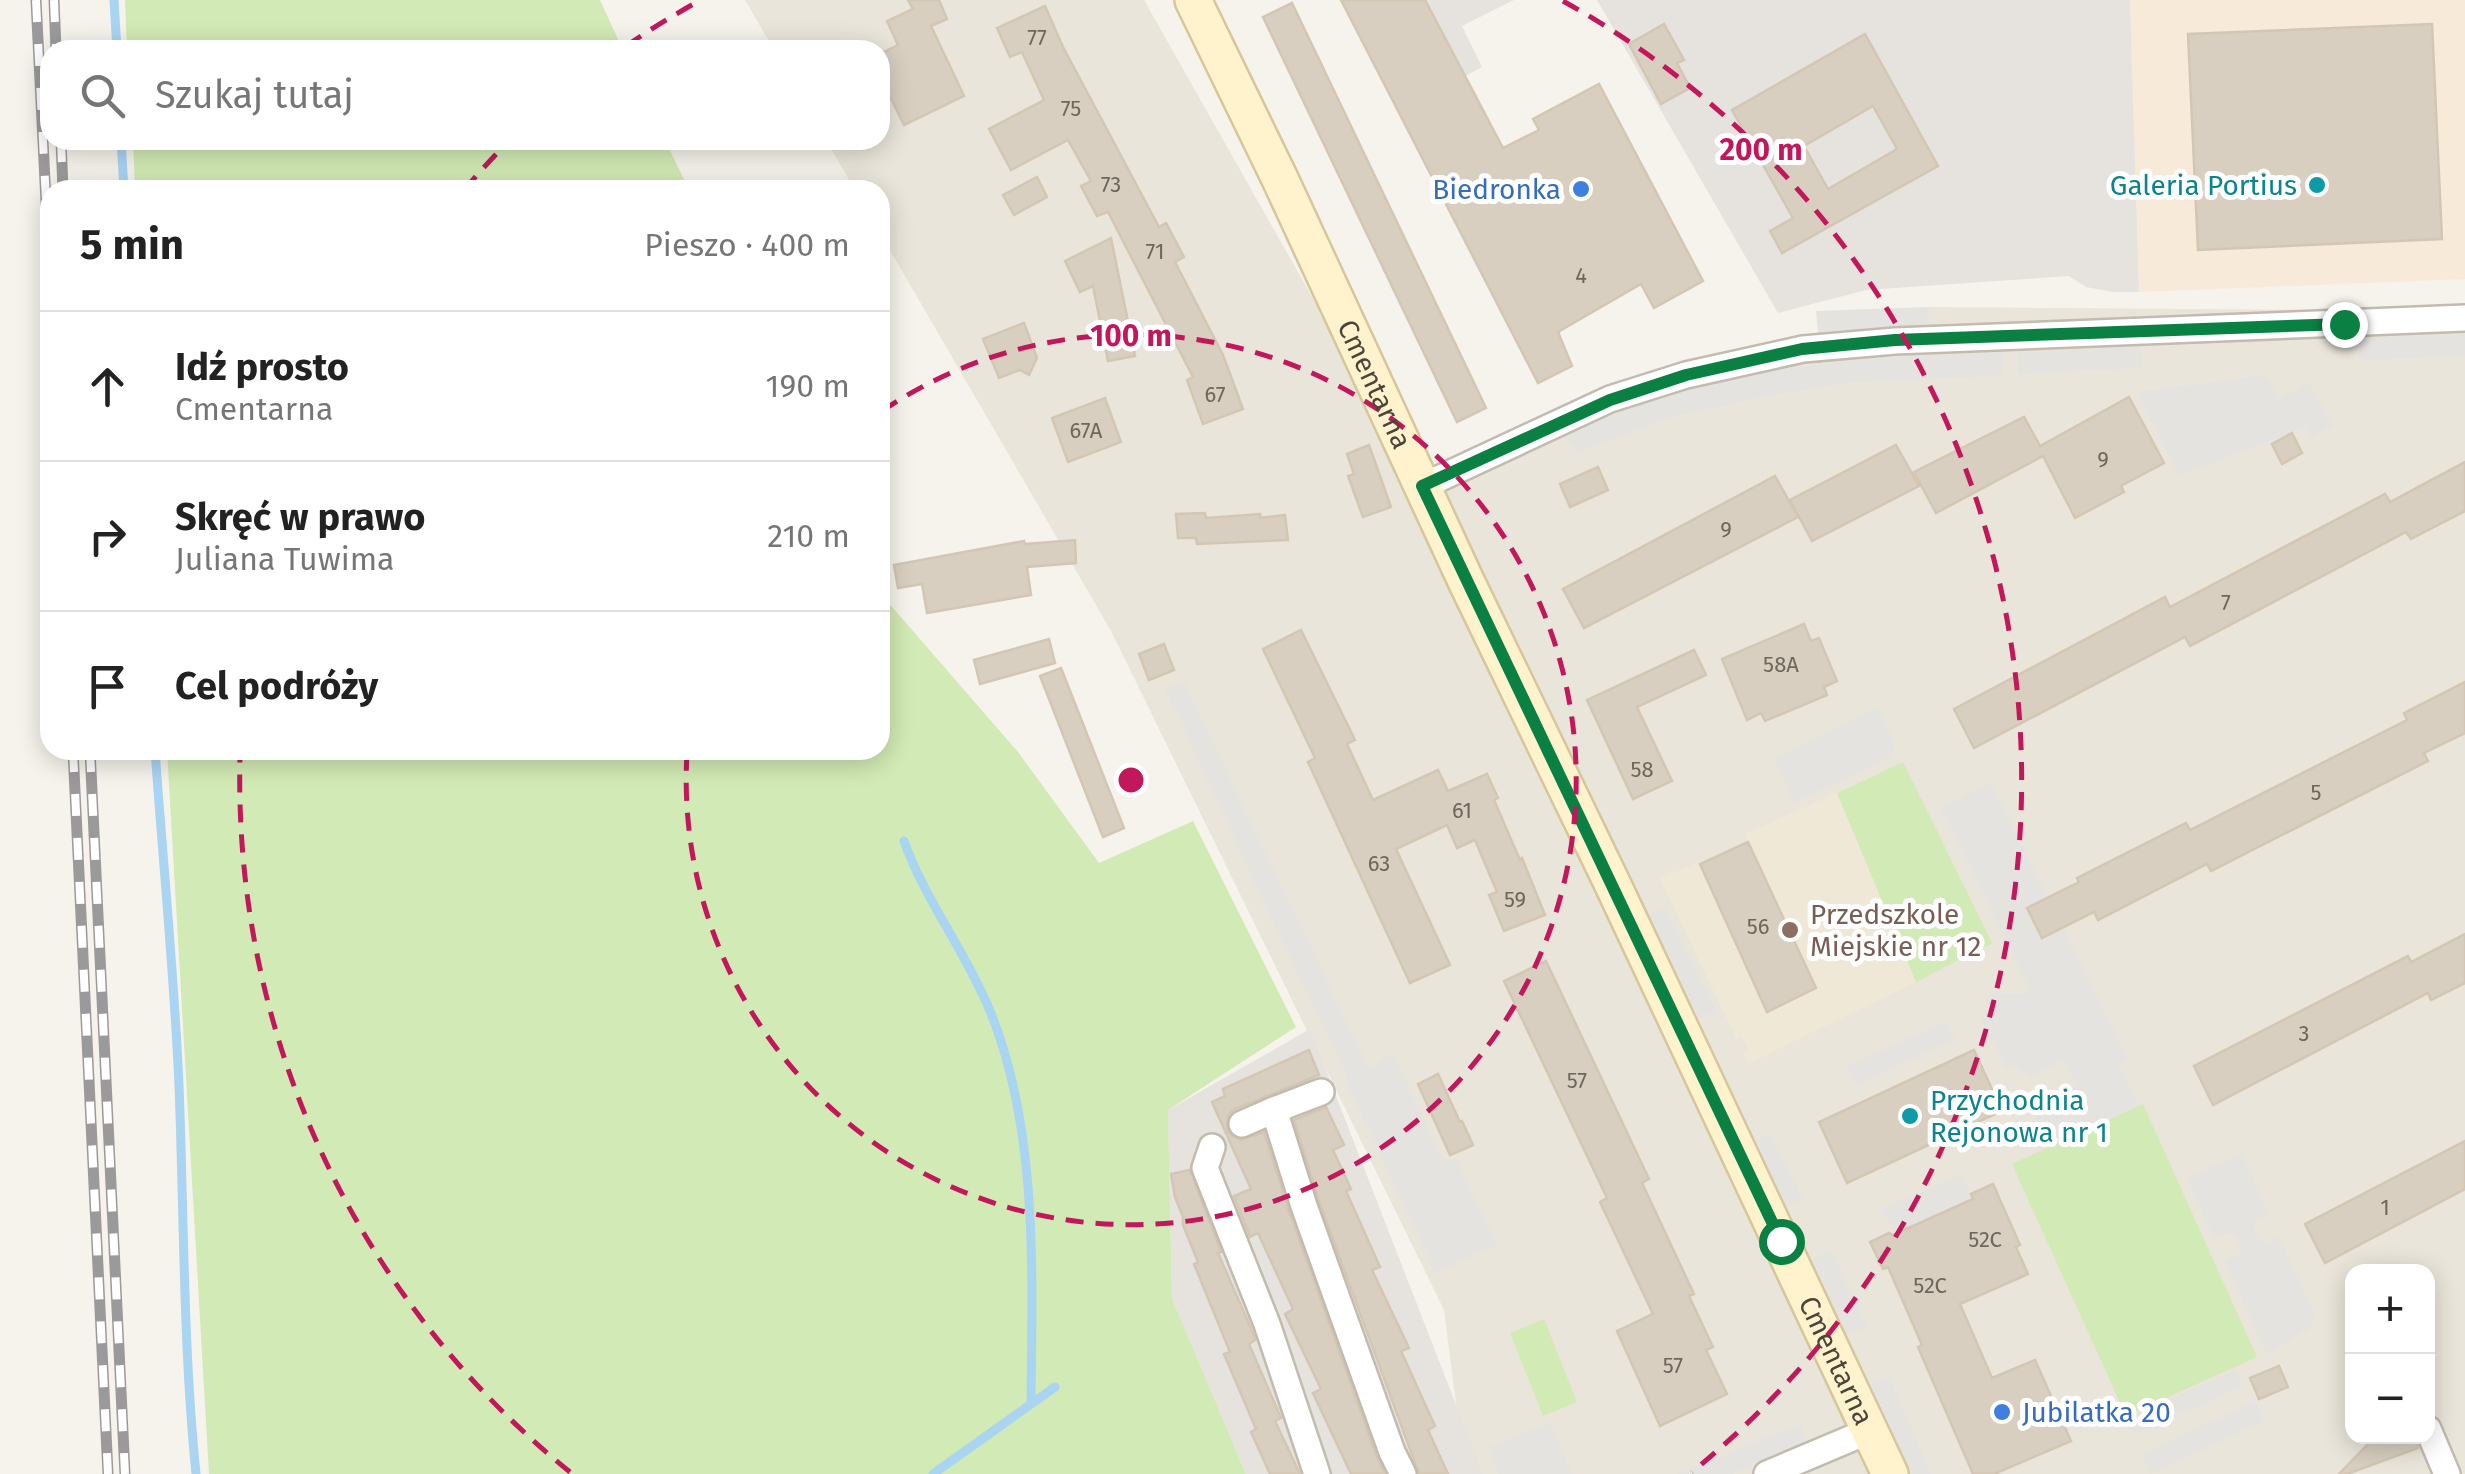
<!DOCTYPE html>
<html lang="pl">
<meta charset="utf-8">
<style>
:root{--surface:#fff;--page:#f2f2f2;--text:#222;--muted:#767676;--line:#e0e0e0}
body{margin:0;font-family:"Fira Sans",sans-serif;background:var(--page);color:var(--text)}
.controls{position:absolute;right:30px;bottom:30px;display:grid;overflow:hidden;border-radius:20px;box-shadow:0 5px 25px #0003}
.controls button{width:90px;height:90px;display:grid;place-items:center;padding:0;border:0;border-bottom:2px solid var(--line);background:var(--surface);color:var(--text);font:50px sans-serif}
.stop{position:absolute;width:30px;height:30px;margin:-22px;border:8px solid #0b8043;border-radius:50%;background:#fff}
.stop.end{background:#0b8043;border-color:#fff;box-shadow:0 2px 10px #0008}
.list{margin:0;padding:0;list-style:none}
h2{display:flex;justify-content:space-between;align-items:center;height:130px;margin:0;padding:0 40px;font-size:42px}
h2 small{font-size:32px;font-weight:400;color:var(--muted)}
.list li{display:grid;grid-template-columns:65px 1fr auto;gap:30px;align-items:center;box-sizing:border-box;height:150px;padding:0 40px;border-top:2px solid var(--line)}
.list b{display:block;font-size:38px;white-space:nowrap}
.list p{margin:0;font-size:32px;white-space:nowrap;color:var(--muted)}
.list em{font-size:32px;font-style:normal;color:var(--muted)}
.icon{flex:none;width:55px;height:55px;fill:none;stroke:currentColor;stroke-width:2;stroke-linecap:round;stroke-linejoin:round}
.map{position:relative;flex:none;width:2465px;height:1474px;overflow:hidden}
.search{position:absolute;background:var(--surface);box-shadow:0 5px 25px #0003;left:40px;top:40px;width:850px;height:110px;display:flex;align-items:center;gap:25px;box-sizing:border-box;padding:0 35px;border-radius:30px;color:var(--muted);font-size:38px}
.panel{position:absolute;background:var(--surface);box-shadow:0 5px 25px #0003;left:40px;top:180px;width:850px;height:580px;border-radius:30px}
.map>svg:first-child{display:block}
.residential{fill:#eae5da;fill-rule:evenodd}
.commercial{fill:#f7ead8}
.industrial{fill:#e6e2dd}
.education{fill:#efe8d6}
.green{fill:#d2eab5}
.parking{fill:#e5e3e0}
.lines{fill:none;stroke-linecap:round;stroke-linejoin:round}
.stream{stroke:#a9d4f2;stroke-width:9}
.building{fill:#d8cfc1;stroke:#d3c7b4;stroke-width:2.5;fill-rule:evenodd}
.street-casing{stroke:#c2bbae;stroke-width:30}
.secondary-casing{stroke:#d6c79b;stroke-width:40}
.street{stroke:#fff;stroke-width:25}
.secondary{stroke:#fff3cd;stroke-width:35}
.rail-casing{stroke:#9a9a9a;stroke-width:11}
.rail{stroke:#fff;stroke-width:8;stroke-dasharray:22;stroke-linecap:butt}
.route{stroke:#0b8043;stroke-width:12}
.ring{fill:none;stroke:#c2185b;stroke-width:5;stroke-dasharray:18 12}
.culture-dot{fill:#0f9aa8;stroke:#fff;stroke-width:4}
.shop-dot{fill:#3f7fe0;stroke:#fff;stroke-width:4}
.education-dot{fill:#8d6e63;stroke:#fff;stroke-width:4}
.labels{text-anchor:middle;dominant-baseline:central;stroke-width:10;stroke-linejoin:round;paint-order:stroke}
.number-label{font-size:22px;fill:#6e675b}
.culture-label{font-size:28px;fill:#0d838f;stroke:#fff;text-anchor:end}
.shop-label{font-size:28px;fill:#366cbe;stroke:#fff;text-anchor:end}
.street-label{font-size:28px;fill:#4b4439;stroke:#fff}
.education-label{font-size:28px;fill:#785e54;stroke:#fff;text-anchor:start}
.centre{fill:#c2185b;stroke:#fff;stroke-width:5}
.ring-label{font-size:30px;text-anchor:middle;font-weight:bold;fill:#c2185b;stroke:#fff;stroke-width:10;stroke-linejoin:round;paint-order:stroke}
</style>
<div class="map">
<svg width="2465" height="1474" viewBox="0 0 2465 1474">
<rect width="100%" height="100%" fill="#f6f3ec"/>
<path class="residential" d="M745 0H1144L1414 477 1928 307 2465 311V1474H1465L1444 1310 1111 631 880 233V190H855L826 140H880V50H774ZM2352 1272H2428V1436H2352Z"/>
<path class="commercial" d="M2130 0H2465V279L2139 292Z"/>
<g class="industrial">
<path d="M1386 0H1514L1462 26 1482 67 1434 93Z"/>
<path d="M1597 0H2130L2139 292H2113L2086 287 2069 276 1866 290 1778 313Z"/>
<path d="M1310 1029 1483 1474H1246L1172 1298 1168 1110Z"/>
</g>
<path class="education" d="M1837 793 1916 982 1749 1063 1743 1052 1748 1049 1741 1036 1736 1038 1660 878 1699 862 1701 864 1748 842 1745 834Z"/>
<g class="green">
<path d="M125 0H600L623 50H127Z"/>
<path d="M133 140H665L689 190H135Z"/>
<path d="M880 593 1018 752 1099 863 1193 821 1296 1027 1168 1110 1172 1298 1246 1474H209L167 750H880Z"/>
<path d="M1903 762 1992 943 1916 982 1837 793Z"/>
<path d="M2143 1104 2257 1357 2126 1416 2012 1164Z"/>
<path d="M1544 1319 1577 1402 1543 1416 1510 1333Z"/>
</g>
<g class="parking">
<path d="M1928 307 1929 325 1818 333 1816 311Z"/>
<path d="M2465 334V356L2359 360 2360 338Z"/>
<path d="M2141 346 2142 368 2018 374 2017 353Z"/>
<path d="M2003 352 2002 376 1853 382 1764 397 1671 417 1578 453 1563 437 1611 415 1658 399 1720 381 1772 370 1868 358Z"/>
<path d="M2265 375 2280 399 2308 382 2333 425 2311 437 2305 427 2179 476 2136 392Z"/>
<path d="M1184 682 1365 1059 1367 1068 1393 1054 1444 1162 1456 1157 1497 1245 1435 1273 1350 1090 1344 1067 1291 961 1165 689Z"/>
<path d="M1877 708 1894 742 1892 757 1794 803 1774 759Z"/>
<path d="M1992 783 2048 897 2027 909 2042 937 2063 927 2128 1059 2119 1064 2139 1105 2039 1151 2030 1131 2035 1107 2077 1085 2064 1060 2030 1077 2013 1064 2005 1068 1980 1017 1991 1011 1985 998 1992 994 2031 993 1940 808Z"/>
<path d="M1665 907 1716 1011 1695 1021 1644 917Z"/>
<path d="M1946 1021 1955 1040 1856 1085 1847 1066Z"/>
<path d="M1771 1133 1803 1199 1783 1208 1752 1143Z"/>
<path d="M2242 1153 2269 1214 2255 1221 2254 1227 2260 1240 2266 1243 2279 1237 2315 1315 2312 1327 2266 1354 2225 1262 2239 1255 2241 1248 2235 1235 2229 1233 2214 1239 2187 1178Z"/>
<path d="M1961 1174 1972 1199 1898 1231 1880 1210Z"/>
<path d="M1831 1251 1867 1327 1843 1337 1808 1262Z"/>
<path d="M2235 1370 2242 1386 2135 1435 2127 1418Z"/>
<path d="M1889 1376 1931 1474H1907L1869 1385Z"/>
<path d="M2255 1401 2265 1421 2150 1474 2142 1454Z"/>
<path d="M1550 1422 1572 1474H1498L1488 1448Z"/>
<path d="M1800 1424 1807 1444 1732 1474H1677Z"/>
</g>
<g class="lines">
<g class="stream">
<path d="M114 0 117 50"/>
<path d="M121 140 124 190"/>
<path d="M155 750C163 862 174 973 179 1085 184 1215 183 1345 196 1474"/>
<path d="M904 841C925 900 966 952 990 1011 1039 1131 1032 1275 1031 1403"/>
<path d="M933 1474 1055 1387"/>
</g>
</g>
<g class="building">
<path d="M908 0H939L947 19 931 26 964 96 904 125 880 76V54L898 45 887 21 913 9Z"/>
<path d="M1341 0H1425L1503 148 1539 130 1533 119 1599 84 1703 281 1654 308 1641 284 1558 332 1572 366 1538 383Z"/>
<path d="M1292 3 1486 408 1457 422 1263 17Z"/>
<path d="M1045 6 1063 47 1159 227 1166 223 1184 257 1175 262 1223 355 1243 409 1203 424 1187 380 1193 377 1108 212 1097 216 1081 186 1091 181 1068 140 1011 170 989 129 1044 100 1022 52 1010 57 997 28Z"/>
<path d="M1664 24 1684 60 1677 63 1690 88 1661 104 1629 44Z"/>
<path d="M2432 24 2442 239 2198 250 2188 34Z"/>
<path d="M1865 34 1938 166 1782 253 1770 231 1793 218 1732 110ZM1873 106 1897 149 1828 189 1804 146Z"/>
<path d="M1037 177 1047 197 1014 215 1003 195Z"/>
<path d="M1111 238 1135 356 1108 361 1093 286 1080 292 1065 261Z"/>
<path d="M1024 323 1037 358 1029 375 1020 370 999 378 983 339Z"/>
<path d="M2129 397 2164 463 2121 486 2124 492 2075 518 2043 456 1936 513 1914 472 2024 417 2040 446Z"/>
<path d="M1105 398 1121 442 1068 462 1052 418Z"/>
<path d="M2292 433 2302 453 2282 464 2272 444Z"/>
<path d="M1369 445 1391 507 1363 517 1348 476 1354 474 1347 454Z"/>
<path d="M1896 445 1919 486 1812 541 1790 500Z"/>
<path d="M2465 462V511L2411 539 2406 532 2190 646 2185 637 1974 748 1954 709 2165 597 2170 607 2385 494 2390 502Z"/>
<path d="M1598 467 1608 490 1570 507 1560 484Z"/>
<path d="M1775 476 1798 517 1584 628 1563 589Z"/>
<path d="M1205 513 1206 518 1260 514V518L1285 515 1288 540 1197 544 1196 538H1178L1176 514Z"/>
<path d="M1075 540 1076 563 1027 567 1031 595 927 613 922 584 898 588 894 565 1024 541 1025 544Z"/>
<path d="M1804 624 1811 641 1819 638 1837 681 1824 687 1827 695 1765 721 1761 713 1747 720 1722 659Z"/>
<path d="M1301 630 1355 740 1347 744 1373 800 1438 770 1448 791 1487 774 1498 798 1494 800 1520 860 1522 858 1545 915 1504 931 1489 895 1497 892 1475 840 1457 848 1447 825 1396 849 1450 965 1410 983 1308 762 1315 758 1263 649Z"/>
<path d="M1049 639 1055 663 980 684 974 660Z"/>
<path d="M1164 644 1174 670 1149 680 1139 654Z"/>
<path d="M1694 650 1706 675 1637 707 1672 781 1633 799 1587 700Z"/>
<path d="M1061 668 1124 828 1103 837 1040 676Z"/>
<path d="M2465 682V733L2424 753 2428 761 2211 871 2207 864 2098 920 2094 912 2042 938 2027 908 2079 882 2077 878 2186 823 2190 830 2407 720 2404 713Z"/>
<path d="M1748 842 1816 988 1767 1012 1700 864Z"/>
<path d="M2465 934V983L2431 1000 2428 993 2213 1105 2194 1066 2408 956 2411 962Z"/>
<path d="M1546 961 1649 1179 1642 1183 1694 1294 1689 1296 1713 1347 1706 1350 1727 1394 1660 1426 1617 1331 1653 1314 1600 1202 1607 1198 1504 981Z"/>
<path d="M1309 1050 1319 1075 1235 1109 1228 1115 1227 1130 1232 1136 1241 1140 1264 1132 1289 1211 1377 1457 1385 1474H1351L1313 1393 1321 1389 1285 1314 1293 1309 1258 1233 1250 1237 1234 1196 1251 1189 1212 1102 1225 1096 1223 1089Z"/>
<path d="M1974 1050 2002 1111 1847 1183 1819 1122Z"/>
<path d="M1438 1074 1460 1122 1462 1121 1473 1145 1450 1155 1418 1084Z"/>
<path d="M1326 1107 1344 1145 1333 1150 1351 1189 1346 1191 1380 1267 1372 1270 1409 1348 1401 1351 1435 1426 1428 1430 1448 1474H1419L1319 1201 1294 1120Z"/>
<path d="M2465 1141V1189L2325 1263 2305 1224Z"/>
<path d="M1190 1170 1221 1252 1218 1253 1253 1333 1255 1340 1249 1344 1281 1418 1275 1421 1300 1474H1270L1251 1432 1256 1429 1224 1354 1230 1352 1194 1264 1198 1262 1183 1225V1217L1175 1197 1171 1174Z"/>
<path d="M1993 1184 2020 1245 2016 1247 2028 1274 1960 1304 1992 1378 2035 1360 2071 1441 1994 1474H1973L1918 1347 1922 1345 1888 1267 1883 1269 1870 1242 1889 1233 1893 1235 1973 1199 1971 1194Z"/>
<path d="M2279 1366 2288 1387 2259 1399 2250 1378Z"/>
<path d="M2376 1436H2414L2418 1448 2347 1474H2339Z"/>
</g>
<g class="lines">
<g class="street-casing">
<g id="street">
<path d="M1421 487 1610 399 1686 375 1803 349 1895 341 2465 318"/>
<path d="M1321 1092 1274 1110 1304 1206 1392 1452 1403 1474"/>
<path d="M1242 1124 1274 1110"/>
<path d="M1212 1147 1205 1168 1267 1324 1317 1474"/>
<path d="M2428 1429 2447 1474"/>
<path d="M1767 1474 1871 1430"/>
</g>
</g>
<g class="secondary-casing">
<g id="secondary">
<path id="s1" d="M1193 0 1280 179 1466 581 1612 883 1890 1474"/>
</g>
</g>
<use href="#street" class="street"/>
<use href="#secondary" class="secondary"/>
<g class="rail-casing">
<g id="rail">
<path d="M36 0 50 282"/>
<path d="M54 0 56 50"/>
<path d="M61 140 63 190"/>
<path d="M73 750 108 1474"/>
<path d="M90 750 125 1474"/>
</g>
</g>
<use href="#rail" class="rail"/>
</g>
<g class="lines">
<path class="route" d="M1781 1241 1422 486 1610 400 1686 375 1802 349 1895 340 2344 324"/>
</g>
<g class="ring">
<path d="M882 411A445 445 0 1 1 687 753"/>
<path d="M570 1472A891 891 0 0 1 240 757M464 190A891 891 0 0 1 506 144M626 46A891 891 0 0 1 699 1M1563 1A891 891 0 0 1 1692 1472"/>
</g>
<g class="culture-dot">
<circle cx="2317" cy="185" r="10"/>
<circle cx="1910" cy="1116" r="10"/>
</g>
<g class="shop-dot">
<circle cx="1581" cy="189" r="10"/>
<circle cx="2002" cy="1412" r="10"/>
</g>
<circle class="education-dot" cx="1790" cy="930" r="10"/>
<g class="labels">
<g class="number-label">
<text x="1037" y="37">77</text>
<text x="1071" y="108">75</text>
<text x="1111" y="184">73</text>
<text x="1155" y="251">71</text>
<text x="1581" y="275">4</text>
<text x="1215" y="394">67</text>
<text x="1086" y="430">67A</text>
<text x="2103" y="459">9</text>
<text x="1726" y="529">9</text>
<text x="2226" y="602">7</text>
<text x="1781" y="664">58A</text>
<text x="1642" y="769">58</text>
<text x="2316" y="792">5</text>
<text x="1462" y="810">61</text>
<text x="1379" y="863">63</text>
<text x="1515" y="899">59</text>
<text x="1758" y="926">56</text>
<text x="2304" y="1033">3</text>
<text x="1577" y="1080">57</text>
<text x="2385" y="1207">1</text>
<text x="1985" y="1239">52C</text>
<text x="1930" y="1285">52C</text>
<text x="1673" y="1365">57</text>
</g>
<g class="culture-label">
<text x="2297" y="185">Galeria Portius</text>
<text x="1930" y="1100" text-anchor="start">Przychodnia<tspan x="1930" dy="32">Rejonowa nr 1</tspan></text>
</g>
<g class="shop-label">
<text x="1561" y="189">Biedronka</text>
<text x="2022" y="1412" text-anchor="start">Jubilatka 20</text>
</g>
<g class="street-label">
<text stroke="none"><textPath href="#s1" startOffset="425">Cmentarna</textPath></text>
<text stroke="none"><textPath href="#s1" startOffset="1505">Cmentarna</textPath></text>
</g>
<g class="education-label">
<text x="1810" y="914">Przedszkole<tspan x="1810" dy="32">Miejskie nr 12</tspan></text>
</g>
</g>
<circle cx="1131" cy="780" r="15" class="centre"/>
<g class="ring-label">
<text x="1761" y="160">200 m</text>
<text x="1131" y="346">100 m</text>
</g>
</svg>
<div class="controls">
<button>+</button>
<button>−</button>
</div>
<div class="stop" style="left:1781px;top:1241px"></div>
<div class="stop end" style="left:2344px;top:324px"></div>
<div class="search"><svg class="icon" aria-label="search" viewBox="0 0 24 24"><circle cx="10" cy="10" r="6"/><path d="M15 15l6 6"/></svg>Szukaj tutaj</div>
<section class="panel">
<h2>5 min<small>Pieszo · 400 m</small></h2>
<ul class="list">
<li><svg class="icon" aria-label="ahead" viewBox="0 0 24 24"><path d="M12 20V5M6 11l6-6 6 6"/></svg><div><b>Idź prosto</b><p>Cmentarna</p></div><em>190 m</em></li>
<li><svg class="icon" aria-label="right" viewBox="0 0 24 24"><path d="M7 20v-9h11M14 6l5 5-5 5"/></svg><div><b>Skręć w prawo</b><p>Juliana Tuwima</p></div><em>210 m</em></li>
<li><svg class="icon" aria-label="arrive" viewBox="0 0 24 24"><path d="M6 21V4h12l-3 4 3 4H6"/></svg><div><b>Cel podróży</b></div></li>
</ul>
</section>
</div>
